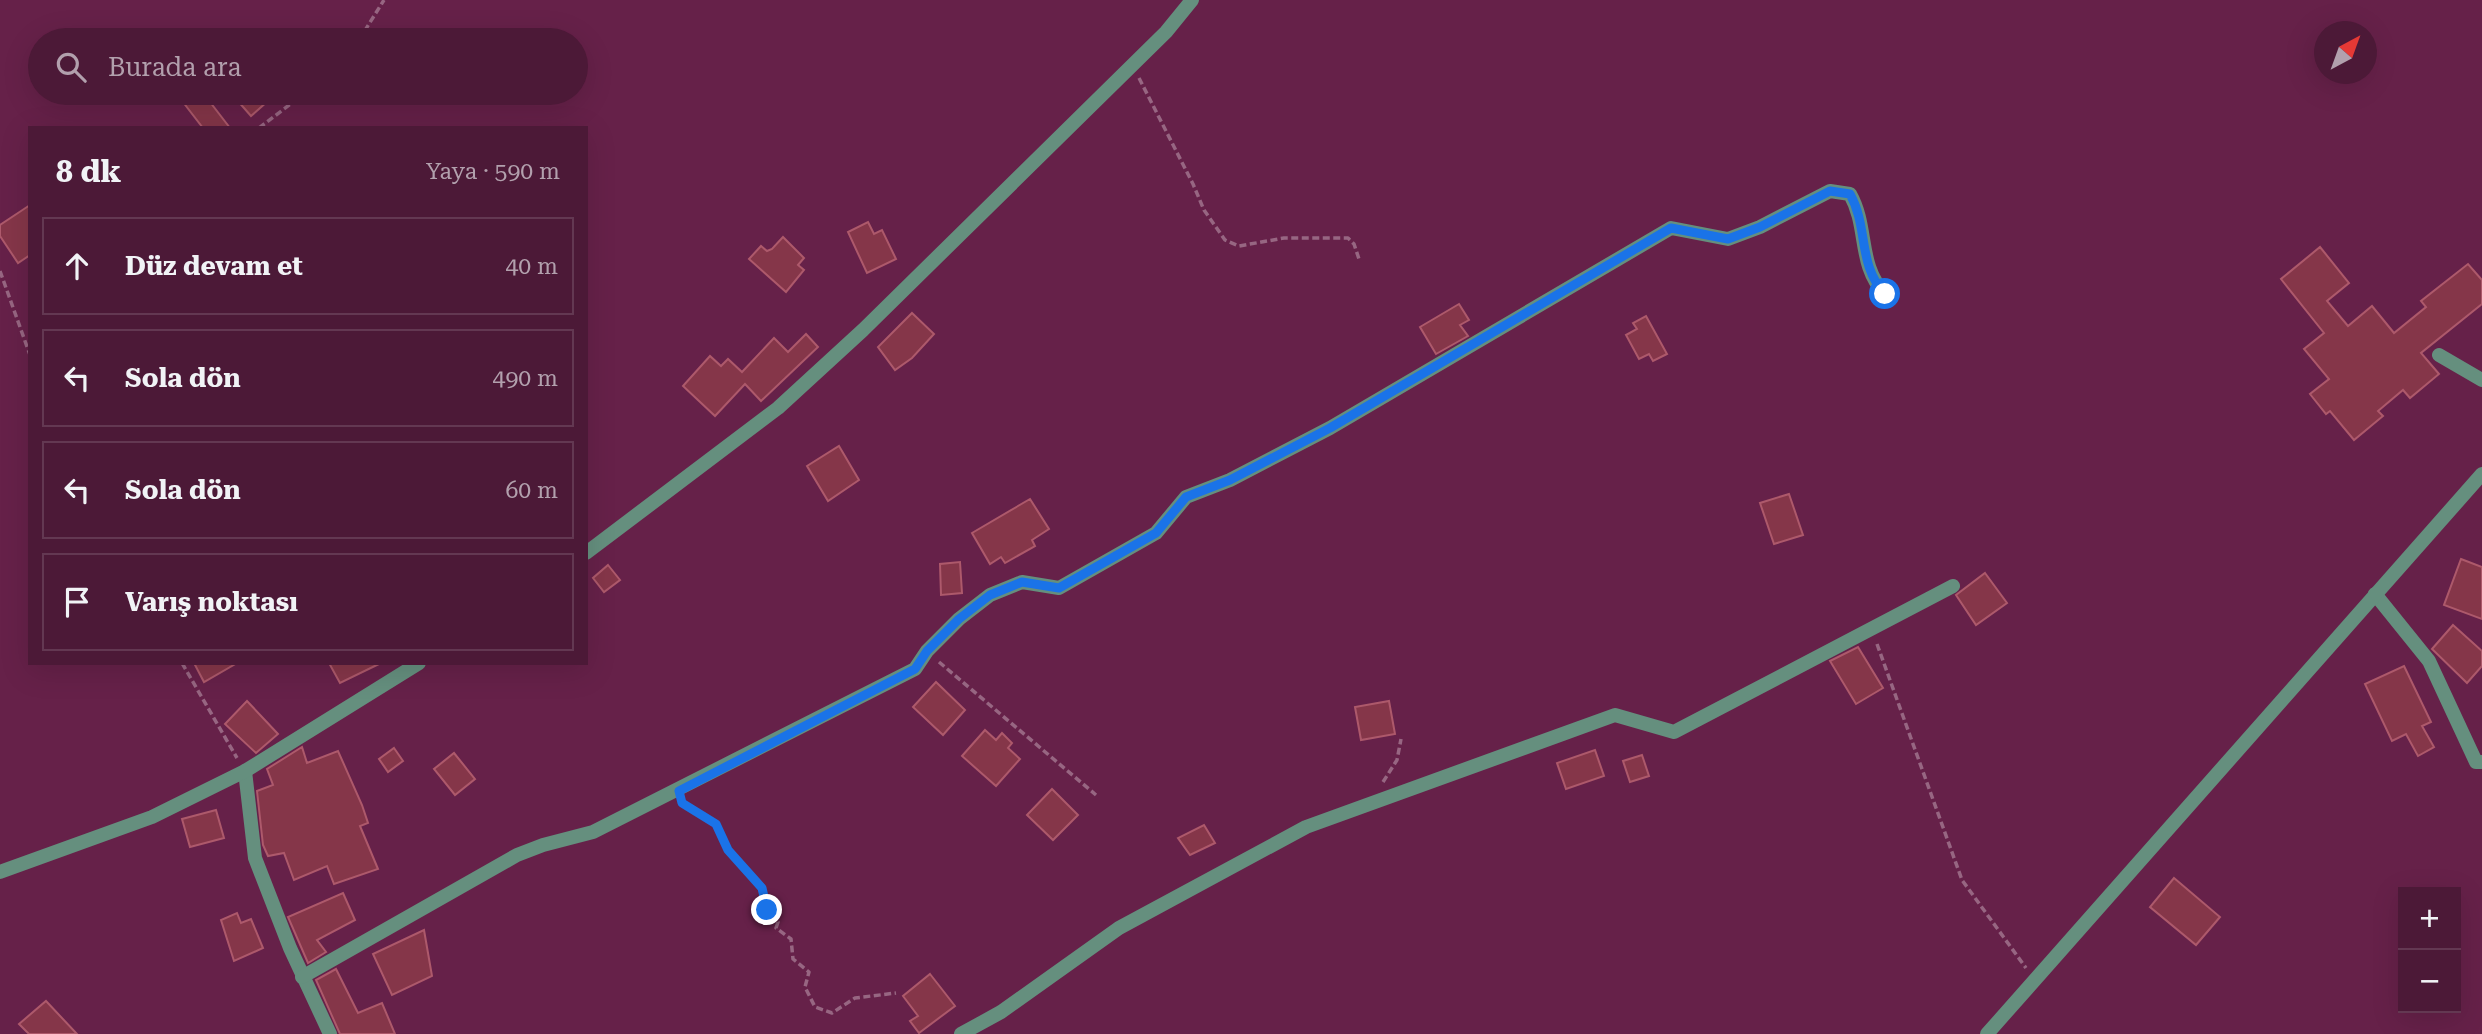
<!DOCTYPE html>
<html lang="tr">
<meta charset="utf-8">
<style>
:root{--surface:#4c1937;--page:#53223f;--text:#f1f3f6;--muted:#b2a0ad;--line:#633852}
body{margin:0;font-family:"Roboto Serif",serif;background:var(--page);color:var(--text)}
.controls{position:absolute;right:21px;bottom:21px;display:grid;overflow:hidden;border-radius:0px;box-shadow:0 7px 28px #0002}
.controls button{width:63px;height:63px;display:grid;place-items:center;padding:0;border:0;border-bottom:2px solid var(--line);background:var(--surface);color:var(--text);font:35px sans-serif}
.compass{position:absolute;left:2314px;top:21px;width:63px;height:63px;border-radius:50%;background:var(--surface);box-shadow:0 7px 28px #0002;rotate:41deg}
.stop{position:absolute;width:21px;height:21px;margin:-16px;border:5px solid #1a73e8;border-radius:50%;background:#fff}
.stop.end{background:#1a73e8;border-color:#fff;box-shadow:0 2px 7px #0008}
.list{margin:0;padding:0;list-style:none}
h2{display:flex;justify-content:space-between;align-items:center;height:91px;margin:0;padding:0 28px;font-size:30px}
h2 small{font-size:23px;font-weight:400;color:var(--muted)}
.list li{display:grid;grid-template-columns:46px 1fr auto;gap:21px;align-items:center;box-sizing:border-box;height:98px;margin:0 14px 14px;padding:0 14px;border:2px solid var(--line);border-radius:0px}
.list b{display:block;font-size:26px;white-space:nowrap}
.list em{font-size:23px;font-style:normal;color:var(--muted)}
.icon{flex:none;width:38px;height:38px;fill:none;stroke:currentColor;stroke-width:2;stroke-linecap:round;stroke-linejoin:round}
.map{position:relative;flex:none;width:2482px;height:1034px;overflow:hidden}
.search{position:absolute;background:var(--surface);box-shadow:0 7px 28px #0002;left:28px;top:28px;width:560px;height:77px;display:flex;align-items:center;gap:18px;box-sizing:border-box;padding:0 24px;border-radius:38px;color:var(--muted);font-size:26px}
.panel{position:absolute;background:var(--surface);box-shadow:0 7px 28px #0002;left:28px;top:126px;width:560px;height:539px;border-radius:0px}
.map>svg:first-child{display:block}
.building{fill:#853649;stroke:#ad596b;stroke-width:2}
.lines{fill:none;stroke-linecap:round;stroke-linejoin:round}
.path{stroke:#976682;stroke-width:3.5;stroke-dasharray:7 3.5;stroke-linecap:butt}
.minor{stroke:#658f7e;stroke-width:14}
.tertiary{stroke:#658f7e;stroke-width:14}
.route{stroke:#1a73e8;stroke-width:9}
</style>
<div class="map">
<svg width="2482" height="1034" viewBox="0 0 2482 1034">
<rect width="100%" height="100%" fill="#662149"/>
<g class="building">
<path d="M176 93H203L230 128H203Z"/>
<path d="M245 93H277L251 116 237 100Z"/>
<path d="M30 205V255L18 263 0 236V225Z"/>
<path d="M868 222 874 234 882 230 896 259 867 273 848 232Z"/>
<path d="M783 237 804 258 798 265 804 270 786 292 749 259 761 246 767 251 772 249Z"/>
<path d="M2320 247 2349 283 2327 301 2348 326 2372 306 2394 333 2426 307 2421 301 2468 264 2482 280V304L2421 353 2439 374 2410 398 2403 390 2378 411 2383 416 2354 440 2330 411 2326 414 2310 394 2329 379 2304 349 2324 333 2281 279Z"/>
<path d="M1459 304 1469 320 1460 325 1468 336 1436 354 1420 327Z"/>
<path d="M912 313 934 334 912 358 895 370 878 347Z"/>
<path d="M1646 316 1667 354 1653 361 1649 354 1639 359 1626 335 1637 329 1633 323Z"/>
<path d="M806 334 818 347 761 401 745 384 715 416 683 386 710 356 721 366 728 359 742 372 774 338 788 352Z"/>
<path d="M839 446 859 480 828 501 807 466Z"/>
<path d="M1789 494 1803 535 1774 544 1760 503Z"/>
<path d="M1030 499 1049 529 1032 540 1035 546 1005 563 1001 557 990 564 972 533Z"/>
<path d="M2461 559 2482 567V619L2444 605Z"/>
<path d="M960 562 962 593 941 595 940 564Z"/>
<path d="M608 565 620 580 604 592 593 578Z"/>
<path d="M1985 573 2007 603 1976 625 1956 595Z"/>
<path d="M2453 625 2482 651V666L2467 683 2432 649Z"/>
<path d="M1858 647 1883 688 1856 704 1830 661Z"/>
<path d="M194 663H237L204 682Z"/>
<path d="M329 663H381L340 683Z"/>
<path d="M2404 666 2431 722 2422 726 2434 747 2418 756 2406 734 2392 741 2365 684Z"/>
<path d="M936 682 965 710 943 735 913 707Z"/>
<path d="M247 701 278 734 256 753 225 724Z"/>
<path d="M1389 701 1395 734 1361 740 1355 707Z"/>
<path d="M985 730 996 740 1002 733 1012 743 1008 748 1020 759 996 786 962 756Z"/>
<path d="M302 747 307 763 338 751 362 805 368 823 360 826 378 869 334 884 327 866 294 880 284 853 268 856 263 845 257 791 273 785 267 769Z"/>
<path d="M394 748 403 761 388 772 379 759Z"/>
<path d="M1595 750 1604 776 1566 789 1557 763Z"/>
<path d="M454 753 475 779 455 795 434 769Z"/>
<path d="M1642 755 1649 776 1630 782 1623 761Z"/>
<path d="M1052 789 1078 815 1053 840 1027 815Z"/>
<path d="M216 810 224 838 190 847 182 819Z"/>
<path d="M1204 825 1215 843 1190 855 1178 838Z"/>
<path d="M2174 878 2220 917 2196 945 2150 907Z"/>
<path d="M343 893 355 920 317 940 326 952 308 963 288 917Z"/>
<path d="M237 913 241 923 251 919 263 948 234 961 221 920Z"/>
<path d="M424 930 432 976 392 995 373 954Z"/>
<path d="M336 969 358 1013 382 1003 395 1034H340L316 980Z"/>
<path d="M930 974 955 1006 919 1033 910 1021 918 1016 903 996Z"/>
<path d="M46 1001 77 1034H29L19 1024Z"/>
</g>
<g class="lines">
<g class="path">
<path d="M359 40 384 0"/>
<path d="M1139 78 1193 184 1204 210 1225 240 1239 246 1284 238H1348L1354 244 1359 259"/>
<path d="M259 128 305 93"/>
<path d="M0 271 30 355"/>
<path d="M1877 644 1962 880 2026 968"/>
<path d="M939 662 1096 795"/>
<path d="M182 663 237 758"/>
<path d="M1383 782 1397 760 1401 739"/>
<path d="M683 803 716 824 728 850 762 888 767 910 778 922 776 928 791 939 793 959 809 972 805 987 815 1007 832 1013 855 998 896 993"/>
</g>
<g class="minor">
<path d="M2439 355 2482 380"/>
<path d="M586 553 778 408 863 330 1166 32 1192 0"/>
<path d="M2375 594 2429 661 2476 762H2482"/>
<path d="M245 771 255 858 290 948 330 1034"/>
<path d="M0 872 152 817 245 771 419 663"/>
<path d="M302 977 517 855 543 845 593 832 915 669 927 651 959 619 990 595 1022 582 1059 588 1156 533 1186 497 1230 480 1330 428 1671 228 1728 239 1760 227 1830 191 1850 194C1869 228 1857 264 1885 294"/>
<path d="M961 1034 1001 1012 1119 928 1306 827 1615 715 1674 732 1953 586"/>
</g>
<path class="tertiary" d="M1987 1034 2482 474"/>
</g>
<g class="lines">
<path class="route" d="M767 910 762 888 728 850 716 824 682 803 679 791 915 669 927 651 959 619 990 595 1022 582 1059 588 1156 533 1186 497 1230 480 1330 428 1671 228 1728 239 1760 227 1830 191 1850 194C1869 228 1857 264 1885 294"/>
</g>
</svg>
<div class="controls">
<button>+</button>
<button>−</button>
</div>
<svg class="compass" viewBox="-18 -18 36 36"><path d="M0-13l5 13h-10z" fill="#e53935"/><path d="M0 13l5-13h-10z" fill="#b2a0ad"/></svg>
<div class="stop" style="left:1885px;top:294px"></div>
<div class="stop end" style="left:767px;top:910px"></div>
<div class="search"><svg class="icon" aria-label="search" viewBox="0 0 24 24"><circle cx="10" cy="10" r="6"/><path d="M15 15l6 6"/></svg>Burada ara</div>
<section class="panel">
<h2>8 dk<small>Yaya · 590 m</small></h2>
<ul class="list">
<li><svg class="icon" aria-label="ahead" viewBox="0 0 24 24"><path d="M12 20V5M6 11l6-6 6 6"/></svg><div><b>Düz devam et</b></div><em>40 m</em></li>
<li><svg class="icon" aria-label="left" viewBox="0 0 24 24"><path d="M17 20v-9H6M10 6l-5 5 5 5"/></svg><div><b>Sola dön</b></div><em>490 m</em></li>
<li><svg class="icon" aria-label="left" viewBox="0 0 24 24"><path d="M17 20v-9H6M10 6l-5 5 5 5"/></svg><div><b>Sola dön</b></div><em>60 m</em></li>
<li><svg class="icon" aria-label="arrive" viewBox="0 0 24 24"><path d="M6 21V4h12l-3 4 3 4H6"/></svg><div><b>Varış noktası</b></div></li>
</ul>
</section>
</div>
